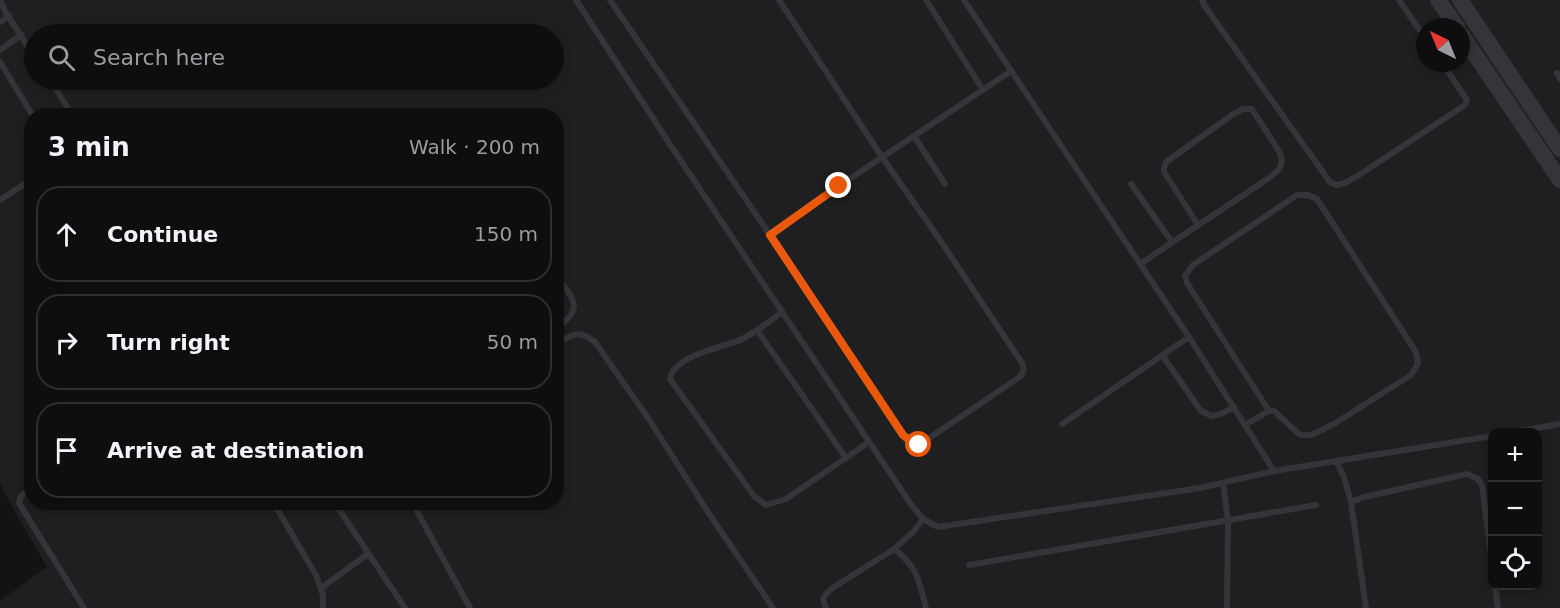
<!DOCTYPE html>
<meta charset="utf-8">
<style>
:root{--surface:#0e0e10;--page:#1c1c1e;--text:#f1f3f6;--muted:#9b9c9f;--line:#2e2e30}
body{margin:0;font-family:"DejaVu Sans",sans-serif;background:var(--page);color:var(--text)}
.controls{position:absolute;right:18px;bottom:18px;display:grid;overflow:hidden;border-radius:12px;box-shadow:0 3px 9px #0003}
.controls button{width:54px;height:54px;display:grid;place-items:center;padding:0;border:0;border-bottom:2px solid var(--line);background:var(--surface);color:var(--text);font:30px sans-serif}
.compass{position:absolute;left:1416px;top:18px;width:54px;height:54px;border-radius:50%;background:var(--surface);box-shadow:0 3px 9px #0003;rotate:317deg}
.stop{position:absolute;width:18px;height:18px;margin:-14px;border:4px solid #ea580c;border-radius:50%;background:#fff}
.stop.end{background:#ea580c;border-color:#fff;box-shadow:0 2px 6px #0008}
.list{margin:0;padding:0;list-style:none}
h2{display:flex;justify-content:space-between;align-items:center;height:78px;margin:0;padding:0 24px;font-size:26px}
h2 small{font-size:20px;font-weight:400;color:var(--muted)}
.list li{display:grid;grid-template-columns:39px 1fr auto;gap:18px;align-items:center;box-sizing:border-box;height:96px;margin:0 12px 12px;padding:0 12px;border:2px solid var(--line);border-radius:24px}
.list b{display:block;font-size:22px;white-space:nowrap}
.list em{font-size:20px;font-style:normal;color:var(--muted)}
.icon{flex:none;width:33px;height:33px;fill:none;stroke:currentColor;stroke-width:2;stroke-linecap:round;stroke-linejoin:round}
.map{position:relative;flex:none;width:1560px;height:608px;overflow:hidden}
.search{position:absolute;background:var(--surface);box-shadow:0 3px 9px #0003;left:24px;top:24px;width:540px;height:66px;display:flex;align-items:center;gap:15px;box-sizing:border-box;padding:0 21px;border-radius:33px;color:var(--muted);font-size:22px}
.panel{position:absolute;background:var(--surface);box-shadow:0 3px 9px #0003;left:24px;top:108px;width:540px;height:402px;border-radius:24px}
.map>svg:first-child{display:block}
.built{fill:#1f1f21;fill-rule:evenodd}
.lines{fill:none;stroke-linecap:round;stroke-linejoin:round}
.service{stroke:#353539;stroke-width:6}
.tertiary{stroke:#353539;stroke-width:16}
.route{stroke:#ea580c;stroke-width:8}
</style>
<div class="map">
<svg width="1560" height="608" viewBox="0 0 1560 608">
<rect width="100%" height="100%" fill="#131315"/>
<path class="built" d="M0 0H1560V608H0V601L47 567 5 494 0 482ZM1425 27H1461V63H1425ZM34 34H554V80H34ZM32 116H556V502H32ZM1492 432H1538V586H1492Z"/>
<g class="lines">
<g class="service">
<path d="M0 0 6 13 34 56"/>
<path d="M576 0 671 146 910 503 923 519 938 527 1200 488 1274 471 1492 436"/>
<path d="M610 0 770 235 903 435 914 444 919 445 1021 376 1024 369 1022 363 940 240 882 157 779 0"/>
<path d="M926 0 983 90"/>
<path d="M964 0 1189 337 1274 471"/>
<path d="M1202 0 1204 5 1330 182 1336 185 1345 183 1356 177 1465 105 1467 100 1442 63"/>
<path d="M1399 0 1425 38"/>
<path d="M0 22 9 16"/>
<path d="M0 50 21 35"/>
<path d="M0 62 33 116"/>
<path d="M1557 73 1560 79"/>
<path d="M50 80 73 116"/>
<path d="M914 136 945 184"/>
<path d="M1131 184 1172 242"/>
<path d="M0 200 32 179"/>
<path d="M770 235 839 186 1011 71"/>
<path d="M1140 264 1263 182C1275 173 1286 169 1280 153L1252 109H1243L1232 115 1166 162 1164 168V172L1198 225"/>
<path d="M556 275C573 299 586 308 556 328"/>
<path d="M782 312C770 321 756 332 742 339 723 348 673 355 670 379L754 496 766 505 786 499 869 442"/>
<path d="M757 330 846 458"/>
<path d="M556 345C573 334 578 329 595 342L648 418 708 512 773 608"/>
<path d="M1162 355 1201 411 1212 416 1221 414 1234 407"/>
<path d="M1062 424 1189 337"/>
<path d="M1245 425 1269 411H1274L1300 435H1311L1334 424 1411 375 1418 364 1416 352 1317 199 1308 195H1297L1193 265 1185 276 1187 283 1269 411"/>
<path d="M1514 432 1560 424"/>
<path d="M1336 461 1344 477 1351 502"/>
<path d="M1223 483 1228 521 1227 607"/>
<path d="M32 488 21 496 19 503 84 608"/>
<path d="M273 502 316 575 323 595V608"/>
<path d="M334 502 405 608"/>
<path d="M412 502 470 608"/>
<path d="M894 549C918 567 919 581 926 608"/>
<path d="M969 565 1316 505"/>
<path d="M1495 586 1498 608"/>
<path d="M321 588 368 554"/>
<path d="M826 608C821 599 824 596 831 589L894 549 913 532 923 519"/>
<path d="M1366 608 1351 502 1364 497 1467 474 1478 479 1482 485 1492 562"/>
</g>
<g class="tertiary">
<path d="M1438 0 1457 27"/>
<path d="M1460 0 1560 149"/>
<path d="M1461 34 1560 180"/>
</g>
</g>
<g class="lines">
<path class="route" d="M839 186 770 235 903 435 914 444 919 445"/>
</g>
</svg>
<div class="controls">
<button>+</button>
<button>−</button>
<button><svg class="icon" aria-label="locate" viewBox="0 0 24 24"><circle cx="12" cy="12" r="6"/><path d="M12 2v4M12 18v4M2 12h4M18 12h4"/></svg></button>
</div>
<svg class="compass" viewBox="-18 -18 36 36"><path d="M0-13l5 13h-10z" fill="#e53935"/><path d="M0 13l5-13h-10z" fill="#9b9c9f"/></svg>
<div class="stop" style="left:919px;top:445px"></div>
<div class="stop end" style="left:839px;top:186px"></div>
<div class="search"><svg class="icon" aria-label="search" viewBox="0 0 24 24"><circle cx="10" cy="10" r="6"/><path d="M15 15l6 6"/></svg>Search here</div>
<section class="panel">
<h2>3 min<small>Walk · 200 m</small></h2>
<ul class="list">
<li><svg class="icon" aria-label="ahead" viewBox="0 0 24 24"><path d="M12 20V5M6 11l6-6 6 6"/></svg><div><b>Continue</b></div><em>150 m</em></li>
<li><svg class="icon" aria-label="right" viewBox="0 0 24 24"><path d="M7 20v-9h11M14 6l5 5-5 5"/></svg><div><b>Turn right</b></div><em>50 m</em></li>
<li><svg class="icon" aria-label="arrive" viewBox="0 0 24 24"><path d="M6 21V4h12l-3 4 3 4H6"/></svg><div><b>Arrive at destination</b></div></li>
</ul>
</section>
</div>
